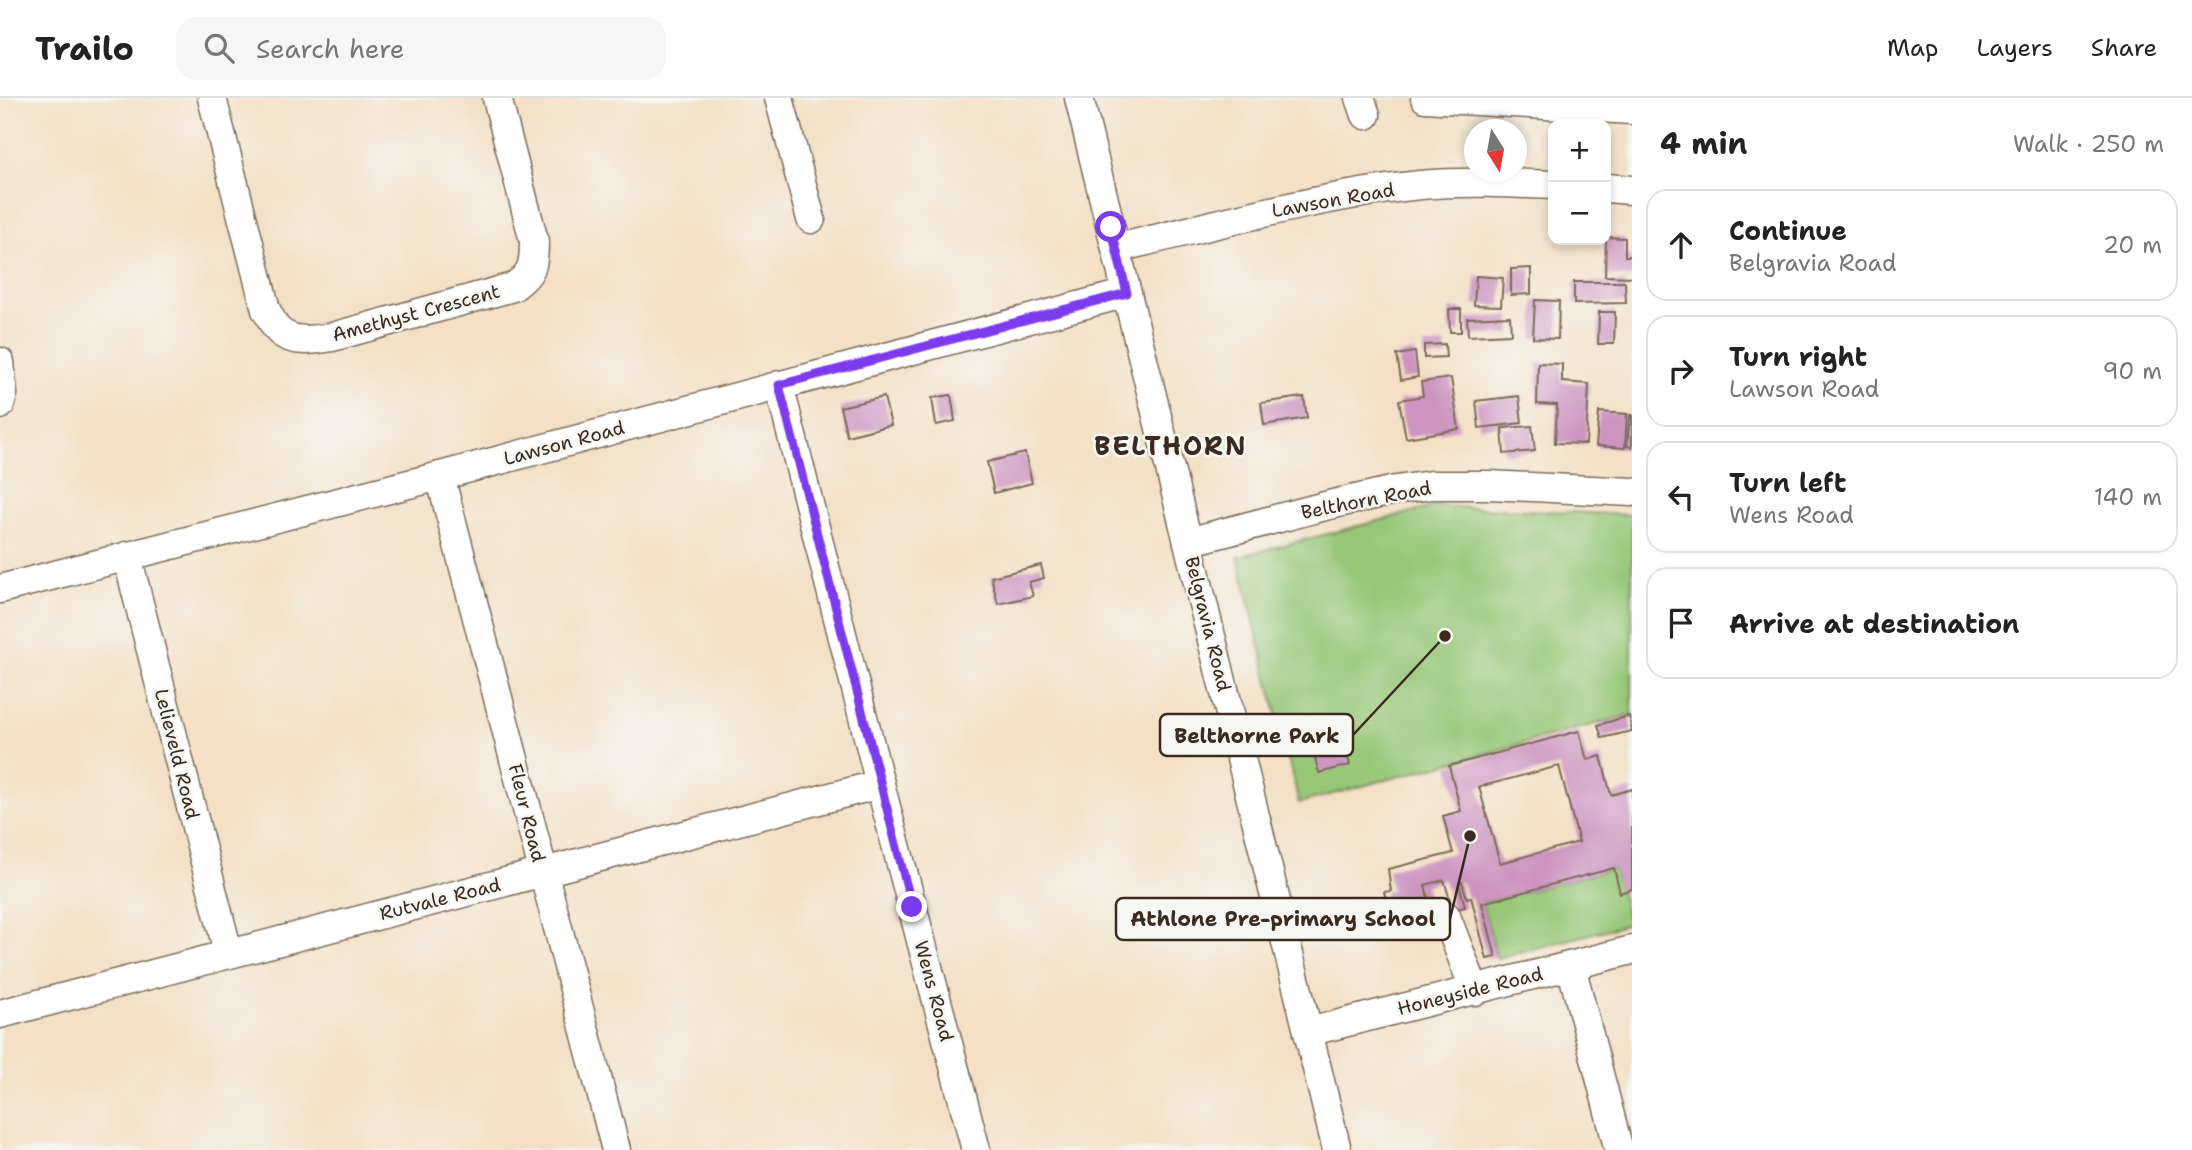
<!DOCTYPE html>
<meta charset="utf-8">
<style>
:root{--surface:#fff;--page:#f6f6f6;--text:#222;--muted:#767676;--line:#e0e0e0}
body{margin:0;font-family:"Shantell Sans",sans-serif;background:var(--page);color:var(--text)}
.controls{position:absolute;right:21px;top:21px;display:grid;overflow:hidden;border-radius:14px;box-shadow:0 4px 10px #0003}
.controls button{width:63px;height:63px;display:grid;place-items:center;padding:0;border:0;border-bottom:2px solid var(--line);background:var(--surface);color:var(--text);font:35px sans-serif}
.compass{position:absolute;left:1464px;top:21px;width:63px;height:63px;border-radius:50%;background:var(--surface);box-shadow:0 4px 10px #0003;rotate:169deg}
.stop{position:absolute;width:21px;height:21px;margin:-16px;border:5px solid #7c3aed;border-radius:50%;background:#fff}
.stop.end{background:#7c3aed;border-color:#fff;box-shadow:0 2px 7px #0008}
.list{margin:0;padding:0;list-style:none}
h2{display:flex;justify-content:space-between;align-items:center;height:91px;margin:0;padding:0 28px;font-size:30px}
h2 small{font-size:23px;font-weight:400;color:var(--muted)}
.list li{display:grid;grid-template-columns:46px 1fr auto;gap:21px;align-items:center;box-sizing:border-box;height:112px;margin:0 14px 14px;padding:0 14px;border:2px solid var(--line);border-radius:21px}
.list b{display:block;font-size:26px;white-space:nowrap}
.list p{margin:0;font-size:23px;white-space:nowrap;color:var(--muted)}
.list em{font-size:23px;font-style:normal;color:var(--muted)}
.icon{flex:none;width:38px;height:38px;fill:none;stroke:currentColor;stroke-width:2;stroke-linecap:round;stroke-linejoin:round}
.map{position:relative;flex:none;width:1632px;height:1052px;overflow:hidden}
header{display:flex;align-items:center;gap:42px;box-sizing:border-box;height:98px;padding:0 35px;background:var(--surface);border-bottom:2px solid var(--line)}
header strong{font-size:33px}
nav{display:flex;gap:38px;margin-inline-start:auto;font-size:24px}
.search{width:490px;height:63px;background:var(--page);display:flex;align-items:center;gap:18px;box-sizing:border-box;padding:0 24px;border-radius:21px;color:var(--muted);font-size:26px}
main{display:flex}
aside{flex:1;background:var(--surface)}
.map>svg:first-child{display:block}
.green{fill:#96c676;stroke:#68784a;stroke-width:2}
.building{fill:#cc94bf;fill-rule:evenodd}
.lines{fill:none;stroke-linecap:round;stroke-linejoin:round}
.minor-casing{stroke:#7b6a59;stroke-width:31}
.minor{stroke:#fff;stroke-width:28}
.route{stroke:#7c3aed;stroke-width:9}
.labels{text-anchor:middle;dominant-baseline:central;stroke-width:5;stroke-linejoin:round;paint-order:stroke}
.street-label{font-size:19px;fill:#3b2a1e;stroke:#f6f6f2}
.district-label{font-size:26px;font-weight:bold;letter-spacing:2px;fill:#3b2a1e;stroke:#f6f6f2}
.leader{fill:none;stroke:#3b2a1e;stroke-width:2.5}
.callout-dot{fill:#3b2a1e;stroke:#f6f6f2;stroke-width:2.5}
.callout{fill:#f6f6f2;stroke:#3b2a1e;stroke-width:2.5}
.callout-label{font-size:21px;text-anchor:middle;font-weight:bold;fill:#3b2a1e}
</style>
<header>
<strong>Trailo</strong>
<div class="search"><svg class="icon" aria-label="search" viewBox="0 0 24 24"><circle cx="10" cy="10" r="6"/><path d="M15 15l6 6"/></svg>Search here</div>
<nav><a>Map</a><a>Layers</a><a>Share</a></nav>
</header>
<main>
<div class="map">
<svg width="1632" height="1052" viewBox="0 0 1632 1052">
<rect width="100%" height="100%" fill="#f6f6f2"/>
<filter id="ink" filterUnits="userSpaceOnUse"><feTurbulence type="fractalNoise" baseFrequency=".0143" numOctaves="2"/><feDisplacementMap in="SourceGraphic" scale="14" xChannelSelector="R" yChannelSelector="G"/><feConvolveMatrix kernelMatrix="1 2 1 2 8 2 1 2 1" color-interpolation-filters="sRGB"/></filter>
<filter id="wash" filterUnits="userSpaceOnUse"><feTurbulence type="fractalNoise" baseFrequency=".00686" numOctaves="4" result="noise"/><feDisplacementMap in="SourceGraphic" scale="28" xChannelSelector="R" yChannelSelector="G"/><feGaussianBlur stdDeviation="1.57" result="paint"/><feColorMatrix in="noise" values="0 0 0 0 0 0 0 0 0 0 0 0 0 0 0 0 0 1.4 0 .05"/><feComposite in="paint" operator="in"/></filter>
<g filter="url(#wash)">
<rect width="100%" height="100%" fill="#f3e0c6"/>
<g class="green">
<path d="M1436 408 1632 417V619L1629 617 1299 705 1238 459Z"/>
<path d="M1614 770 1629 826 1497 860 1482 805Z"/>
</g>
<g id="blocks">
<g class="building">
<path d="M1606 139 1625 140V158H1632V179L1605 178Z"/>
<path d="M1531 170V196L1511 197V171Z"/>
<path d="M1476 178 1503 180 1501 208 1474 207Z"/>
<path d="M1574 184H1625L1626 205 1574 206Z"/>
<path d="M1535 202 1559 203 1558 241 1533 240Z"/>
<path d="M1449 211H1461V234H1450Z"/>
<path d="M1599 214H1615L1614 246H1598Z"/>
<path d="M1510 218 1511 236 1468 238 1467 220Z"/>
<path d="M1445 246 1446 259 1424 260V247Z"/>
<path d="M1415 254 1418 279 1401 282 1397 257Z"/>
<path d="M1538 265 1562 266V284L1589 286 1586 346 1555 345 1557 307 1537 306Z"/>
<path d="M1451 280 1459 331 1406 340 1399 302 1423 298 1421 284Z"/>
<path d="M951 297 955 323 936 327 932 300Z"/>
<path d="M1519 298 1522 325 1479 330 1476 303Z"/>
<path d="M884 299 891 327 847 338 840 309Z"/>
<path d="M1304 299 1307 320 1264 327 1261 305Z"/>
<path d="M1599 314 1627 316 1625 350 1596 348Z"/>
<path d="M1630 317H1632V349L1627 348Z"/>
<path d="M1532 328 1535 353 1504 356 1502 330Z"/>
<path d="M1025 355 1032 385 994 395 987 364Z"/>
<path d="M1041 467 1044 480 1029 484 1033 498 998 506 991 479Z"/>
<path d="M1629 618 1632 633 1602 640 1598 627Z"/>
<path d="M1339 627 1350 667 1319 675 1308 635Z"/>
<path d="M1579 633 1587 662 1601 658 1611 697 1632 691V791L1620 795 1614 770 1482 805 1496 859 1487 861 1471 799 1467 800 1462 784 1459 785 1465 809 1453 812 1444 782 1425 787 1431 811 1418 814 1423 833 1403 839 1395 811 1389 813 1384 794 1391 793 1388 771 1453 755 1443 718 1461 713 1449 668ZM1559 668 1579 744 1500 765 1479 689Z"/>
</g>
</g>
</g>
<g filter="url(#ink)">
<use href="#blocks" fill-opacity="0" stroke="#7b6a59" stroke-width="2"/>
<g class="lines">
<g class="minor-casing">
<g id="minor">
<path d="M212 0 266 212C270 218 273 227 278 232 292 246 314 242 332 239L513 189C533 175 534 167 534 143L497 0"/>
<path d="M779 0 811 121"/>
<path d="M1079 0 1337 1052"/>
<path d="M1360 0 1366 17"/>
<path d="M1425 0 1632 12"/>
<path d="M1606 90 1632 92"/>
<path d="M1117 150C1217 127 1317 98 1420 87 1464 83 1509 85 1553 87"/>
<path d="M0 264 3 296 0 307"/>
<path d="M779 287 880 686 976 1052"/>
<path d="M440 378 616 1052"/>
<path d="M1188 444 1329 407 1396 392 1431 387H1489L1632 394"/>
<path d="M127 458 228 854"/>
<path d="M0 491 440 378 1127 195"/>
<path d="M1446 818 1475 893"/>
<path d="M1571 868 1619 1052"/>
<path d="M0 916C293 837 587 764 880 686"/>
<path d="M1308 934 1632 852"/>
</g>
</g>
<use href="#minor" class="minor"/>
</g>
</g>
<g class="lines" filter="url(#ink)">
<path class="route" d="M912 809 779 287 1127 195 1111 129"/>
</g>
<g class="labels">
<g class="street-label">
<text transform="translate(1333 102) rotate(-10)">Lawson Road</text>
<text transform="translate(416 215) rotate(-15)">Amethyst Crescent</text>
<text transform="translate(564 345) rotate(-15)">Lawson Road</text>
<text transform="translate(1366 402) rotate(-11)">Belthorn Road</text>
<text transform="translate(1208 526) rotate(76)">Belgravia Road</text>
<text transform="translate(177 656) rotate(76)">Lelieveld Road</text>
<text transform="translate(527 715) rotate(76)">Fleur Road</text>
<text transform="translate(440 801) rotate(-14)">Rutvale Road</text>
<text transform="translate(934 893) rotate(75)">Wens Road</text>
<text transform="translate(1470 893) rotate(-14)">Honeyside Road</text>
</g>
<g class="district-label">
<text x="1171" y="347">BELTHORN</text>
</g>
</g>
<path class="leader" d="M1445 538L1353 637M1470 738L1450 821"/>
<g class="callout-dot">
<circle cx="1445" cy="538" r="7"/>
<circle cx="1470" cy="738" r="7"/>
</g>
<g class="callout">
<rect x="1160" y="616" width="193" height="42" rx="7"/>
<rect x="1116" y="800" width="334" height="42" rx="7"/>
</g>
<g class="callout-label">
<text x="1257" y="645">Belthorne Park</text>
<text x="1283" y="828">Athlone Pre-primary School</text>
</g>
</svg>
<div class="controls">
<button>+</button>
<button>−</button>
</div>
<svg class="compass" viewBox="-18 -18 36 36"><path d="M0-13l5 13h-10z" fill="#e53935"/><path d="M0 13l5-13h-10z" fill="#767676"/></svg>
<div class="stop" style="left:1111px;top:129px"></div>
<div class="stop end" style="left:912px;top:809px"></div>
</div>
<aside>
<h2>4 min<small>Walk · 250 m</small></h2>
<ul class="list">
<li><svg class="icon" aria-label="ahead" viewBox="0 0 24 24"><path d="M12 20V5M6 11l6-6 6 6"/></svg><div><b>Continue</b><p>Belgravia Road</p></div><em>20 m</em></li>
<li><svg class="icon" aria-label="right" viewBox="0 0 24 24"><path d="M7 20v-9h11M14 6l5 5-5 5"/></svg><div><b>Turn right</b><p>Lawson Road</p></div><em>90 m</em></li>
<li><svg class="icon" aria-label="left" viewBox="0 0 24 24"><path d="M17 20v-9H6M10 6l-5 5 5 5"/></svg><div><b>Turn left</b><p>Wens Road</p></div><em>140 m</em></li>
<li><svg class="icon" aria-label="arrive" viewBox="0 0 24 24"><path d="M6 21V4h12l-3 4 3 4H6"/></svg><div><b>Arrive at destination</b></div></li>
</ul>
</aside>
</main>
